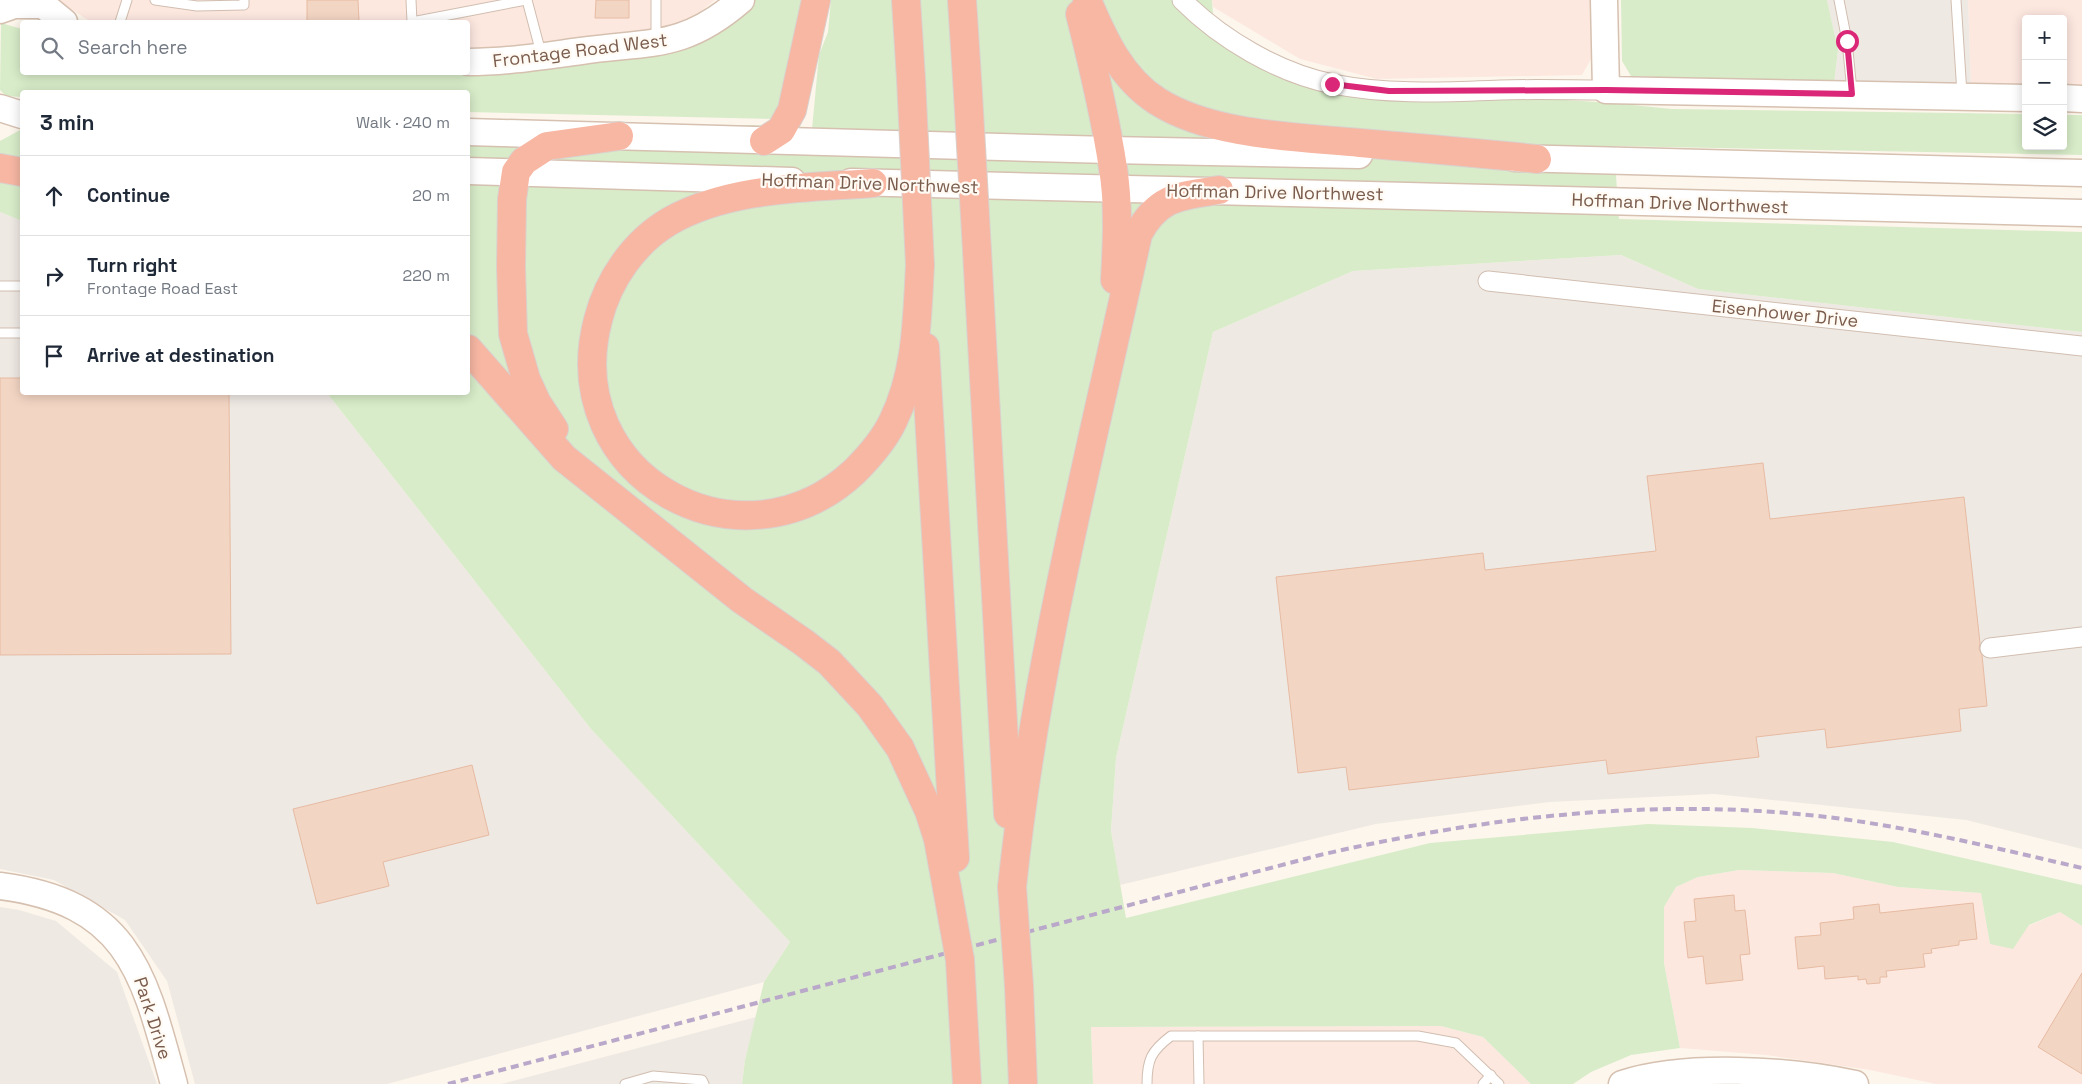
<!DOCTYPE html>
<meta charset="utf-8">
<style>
:root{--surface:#fff;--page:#f2f2f3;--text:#1f2937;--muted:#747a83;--line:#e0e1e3}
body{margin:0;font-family:"Space Grotesk",sans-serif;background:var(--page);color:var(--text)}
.controls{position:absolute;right:15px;top:15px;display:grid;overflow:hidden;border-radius:5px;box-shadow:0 2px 12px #0003}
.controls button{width:45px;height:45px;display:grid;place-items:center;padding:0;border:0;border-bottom:1px solid var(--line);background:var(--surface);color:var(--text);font:25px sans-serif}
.stop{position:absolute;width:15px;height:15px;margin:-11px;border:4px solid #db2777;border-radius:50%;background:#fff}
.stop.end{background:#db2777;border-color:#fff;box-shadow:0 1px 5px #0008}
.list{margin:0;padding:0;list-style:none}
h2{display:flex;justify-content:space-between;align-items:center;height:65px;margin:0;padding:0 20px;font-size:21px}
h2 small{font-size:16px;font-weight:400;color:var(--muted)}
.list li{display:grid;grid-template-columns:32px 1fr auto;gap:15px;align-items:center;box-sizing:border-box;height:80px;padding:0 20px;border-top:1px solid var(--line)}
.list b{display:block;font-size:19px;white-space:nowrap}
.list p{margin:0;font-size:16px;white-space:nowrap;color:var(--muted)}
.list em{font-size:16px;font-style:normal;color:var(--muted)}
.icon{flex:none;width:28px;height:28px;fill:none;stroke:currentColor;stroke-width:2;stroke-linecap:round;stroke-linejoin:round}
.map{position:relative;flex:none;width:2082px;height:1084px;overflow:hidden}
.search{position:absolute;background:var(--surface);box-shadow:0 2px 12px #0003;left:20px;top:20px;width:450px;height:55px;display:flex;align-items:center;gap:12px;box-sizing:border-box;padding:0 18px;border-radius:5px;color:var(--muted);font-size:19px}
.panel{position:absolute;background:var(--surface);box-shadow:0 2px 12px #0003;left:20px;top:90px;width:450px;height:305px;border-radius:5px}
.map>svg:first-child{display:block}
.commercial{fill:#fde8e0}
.industrial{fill:#efe9e4}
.green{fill:#d8ecc9}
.building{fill:#f3d5c3;stroke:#e6bba3}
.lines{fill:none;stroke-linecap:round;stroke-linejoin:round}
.lane-casing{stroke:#d1beb0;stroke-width:11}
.street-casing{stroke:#d1beb0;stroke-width:21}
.secondary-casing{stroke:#d6c0b0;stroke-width:29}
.highway-casing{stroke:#dad1cd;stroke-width:30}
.lane{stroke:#fff;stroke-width:9}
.street{stroke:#fff;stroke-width:19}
.secondary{stroke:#fff;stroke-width:26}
.highway{stroke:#f7b7a3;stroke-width:28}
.rail{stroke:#b9a8c9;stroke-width:4;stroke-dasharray:8 5;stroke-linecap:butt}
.highway-bridge-casing{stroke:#dad1cd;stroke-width:30;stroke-linecap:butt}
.highway-bridge{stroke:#f7b7a3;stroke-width:28}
.route{stroke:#db2777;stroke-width:6}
.labels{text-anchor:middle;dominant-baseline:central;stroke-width:4.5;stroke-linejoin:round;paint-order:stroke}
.street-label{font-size:18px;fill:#7a5c4d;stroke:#fffaf3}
</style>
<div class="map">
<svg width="2082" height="1084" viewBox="0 0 2082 1084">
<rect width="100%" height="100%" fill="#fdf6ec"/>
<g class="commercial">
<path d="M57 0H715L678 29 601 38 468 49V22H91Z"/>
<path d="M1212 0H1593L1595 52 1582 75 1377 79 1300 59 1213 7Z"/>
<path d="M1968 0H2082V88H2063V19H2026V87L1971 86Z"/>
<path d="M1739 870 1833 873 1898 887 1981 893 1990 943 2060 912 2082 926V1084H1936L1870 1070 1766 1055 1680 1048 1664 963V907L1676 887 1698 877Z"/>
<path d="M1441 1026 1483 1037 1531 1084H1093L1091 1027Z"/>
</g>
<g class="industrial">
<path d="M1827 0H1968L1971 86 1834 83 1838 50Z"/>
<path d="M0 212 22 221V392L327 393 591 729 790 942 764 982 387 1084H195L167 981 125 920 54 880 0 869Z"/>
<path d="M1621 255 1698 289 2082 332V849L1966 820 1714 794 1549 802 1376 824 1120 885 1111 831 1116 758 1213 332 1353 271Z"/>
<path d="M0 907 19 910 56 921 117 972 157 1084H0Z"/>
<path d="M756 1017 745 1060 742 1084H501Z"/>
</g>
<g class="green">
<path d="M755 0H822L808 100 775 119 468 112V92H22V97L6 96 0 90 1 23 22 29V72L515 74 694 44Z"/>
<path d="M831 0H1212L1215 40 1291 82 1612 103 1672 109 2026 114V146H2063V115H2082V155L1614 146 1619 219 2082 232V332L1698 289 1621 255 1353 271 1213 332 1116 758 1111 831 1126 918 1430 843 1648 824 1752 828 1893 842 2082 885V926L2060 912 2029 925 2013 949 1990 944 1981 893 1898 887 1833 873 1739 870 1698 877 1676 887 1664 907V963L1680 1048 1631 1055 1591 1072 1573 1084H1531L1483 1037 1441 1026 1091 1027 1093 1084H742L745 1060 764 982 790 942 591 729 327 393 468 392V123L668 129 751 125 812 129 819 55 828 32Z"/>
<path d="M1621 0H1827L1838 50 1834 83 1631 76 1622 61Z"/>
<path d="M22 129V221L0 212V141Z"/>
</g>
<g class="building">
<path d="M307 0H358L359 21H307Z"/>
<path d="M596 0H629V18H595Z"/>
<path d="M0 378H22V392H229L231 654 0 655Z"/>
<path d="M1763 463 1770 519 1964 497 1980 643 1979 649 1982 655 1987 706 1959 709 1961 731 1827 748 1825 729 1756 737 1759 757 1608 774 1606 760 1349 790 1346 767 1298 773 1276 577 1483 553 1485 570 1656 551 1647 476Z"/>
<path d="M472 765 489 835 383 862 389 886 317 904 293 809Z"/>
<path d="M1734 895 1735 911 1745 910 1750 954 1740 955 1743 980 1706 984 1703 956 1688 958 1684 922 1696 921 1694 899Z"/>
<path d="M1973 903 1977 939 1959 941V945L1931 949 1932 953 1923 954 1925 967 1886 971 1887 977H1880V983L1867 984 1866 979 1858 980V976L1825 979 1824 966 1798 969 1795 937 1821 935 1820 923 1854 919 1853 907 1879 904 1880 913Z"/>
<path d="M2082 973V1074L2038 1047Z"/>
</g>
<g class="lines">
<g class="lane-casing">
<g id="lane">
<path d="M155 0 197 6 244 5V0"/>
<path d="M411 0 412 22 526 0"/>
<path d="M527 0 541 53"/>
<path d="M656 0V41"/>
<path d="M1839 0 1847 41 1852 91"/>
<path d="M1956 0 1962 94"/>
<path d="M120 22 127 0"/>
<path d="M0 286H22"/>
<path d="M0 333H22"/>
<path d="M1198 1036 1199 1084"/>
<path d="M625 1084 653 1076 702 1080 704 1084"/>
<path d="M1147 1084C1147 1060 1151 1051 1171 1036H1418L1456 1043 1499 1084"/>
<path d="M1483 1084 1491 1075"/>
</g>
</g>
<g class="street-casing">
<g id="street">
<path d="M1182 0C1221 39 1278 73 1333 84 1387 95 1444 92 1500 90 1535 89 1570 90 1606 90"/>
<path d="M1488 281 2082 346"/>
<path d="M1990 648 2082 637"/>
</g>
</g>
<g class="secondary-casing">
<g id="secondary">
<path d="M37 0 64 22"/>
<path d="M1604 0 1606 90 2026 98"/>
<path d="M0 10 14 5H43"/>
<path d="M468 62C507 62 543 56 581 51 651 41 683 50 741 0"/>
<path d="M2063 98 2082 99"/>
<path d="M0 108 22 115"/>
<path d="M468 132 1109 150 1359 155"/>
<path d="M1515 158 2082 173"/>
<path d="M468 171 792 181"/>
<path d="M851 182 2082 213"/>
<path d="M0 886C130 903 144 974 174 1084"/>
<path d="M1622 1084C1686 1063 1790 1070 1855 1084"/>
</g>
</g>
<g class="highway-casing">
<g id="highway">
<path d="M906 0 911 79"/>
<path d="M962 0 968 94"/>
<path d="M1087 0C1103 38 1121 78 1157 101 1212 136 1297 137 1360 143 1419 148 1478 153 1537 159"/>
<path d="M1080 14C1093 65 1105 116 1113 168 1119 205 1117 243 1115 280"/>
<path d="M764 141 781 130 792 110 816 0"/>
<path d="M0 168 22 172"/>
<path d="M873 183C806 188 730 187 670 221 634 242 608 280 598 320 557 477 742 578 855 471 870 456 884 440 893 421 917 372 917 319 920 265"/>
<path d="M977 251 1008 814"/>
<path d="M925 347 955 858"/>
<path d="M468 349 564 458 742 600 803 642 829 662 870 706 900 748 929 811 938 839 947 888"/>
<path d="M554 429 537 403 526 379 513 334 511 267 512 199 516 172 524 161 547 146 619 136"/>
<path d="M1012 887C1035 667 1091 450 1138 234 1158 196 1180 196 1219 190"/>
<path d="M960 960 967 1084"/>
<path d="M1019 986 1023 1084"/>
</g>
</g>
<use href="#lane" class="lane"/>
<use href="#street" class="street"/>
<use href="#secondary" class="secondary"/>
<use href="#highway" class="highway"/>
<path class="rail" d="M448 1084 1320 855C1489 816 1662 796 1835 818 1919 829 2000 849 2082 868"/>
<g class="highway-bridge-casing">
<g id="highway-bridge">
<path d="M911 79 920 265"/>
<path d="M968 94 977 251"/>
<path d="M1012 887 1019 986"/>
<path d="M947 888 960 960"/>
</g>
</g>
<use href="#highway-bridge" class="highway-bridge"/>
</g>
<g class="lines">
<path class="route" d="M1332 84 1389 91 1606 90 1852 94 1847 41"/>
</g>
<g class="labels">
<g class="street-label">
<text transform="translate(580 50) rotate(-7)">Frontage Road West</text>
<text transform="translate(870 183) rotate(2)">Hoffman Drive Northwest</text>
<text transform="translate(1275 192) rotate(1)">Hoffman Drive Northwest</text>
<text transform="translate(1680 203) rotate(2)">Hoffman Drive Northwest</text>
<text transform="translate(1785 313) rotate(6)">Eisenhower Drive</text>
<text transform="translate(153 1018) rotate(72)">Park Drive</text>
</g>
</g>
</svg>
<div class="controls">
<button>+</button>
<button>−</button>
<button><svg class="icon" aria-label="layers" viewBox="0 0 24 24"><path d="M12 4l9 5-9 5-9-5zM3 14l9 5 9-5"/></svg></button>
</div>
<div class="stop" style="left:1847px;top:41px"></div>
<div class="stop end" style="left:1332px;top:84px"></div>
<div class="search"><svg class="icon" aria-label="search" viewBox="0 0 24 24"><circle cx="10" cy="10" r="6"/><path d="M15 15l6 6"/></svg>Search here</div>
<section class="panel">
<h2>3 min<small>Walk · 240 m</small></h2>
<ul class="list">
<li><svg class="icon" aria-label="ahead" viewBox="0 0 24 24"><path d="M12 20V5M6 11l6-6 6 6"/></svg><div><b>Continue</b></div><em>20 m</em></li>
<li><svg class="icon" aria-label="right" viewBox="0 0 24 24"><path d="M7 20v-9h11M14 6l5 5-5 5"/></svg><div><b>Turn right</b><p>Frontage Road East</p></div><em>220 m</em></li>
<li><svg class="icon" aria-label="arrive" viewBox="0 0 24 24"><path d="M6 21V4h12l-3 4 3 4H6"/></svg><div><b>Arrive at destination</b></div></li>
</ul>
</section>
</div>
